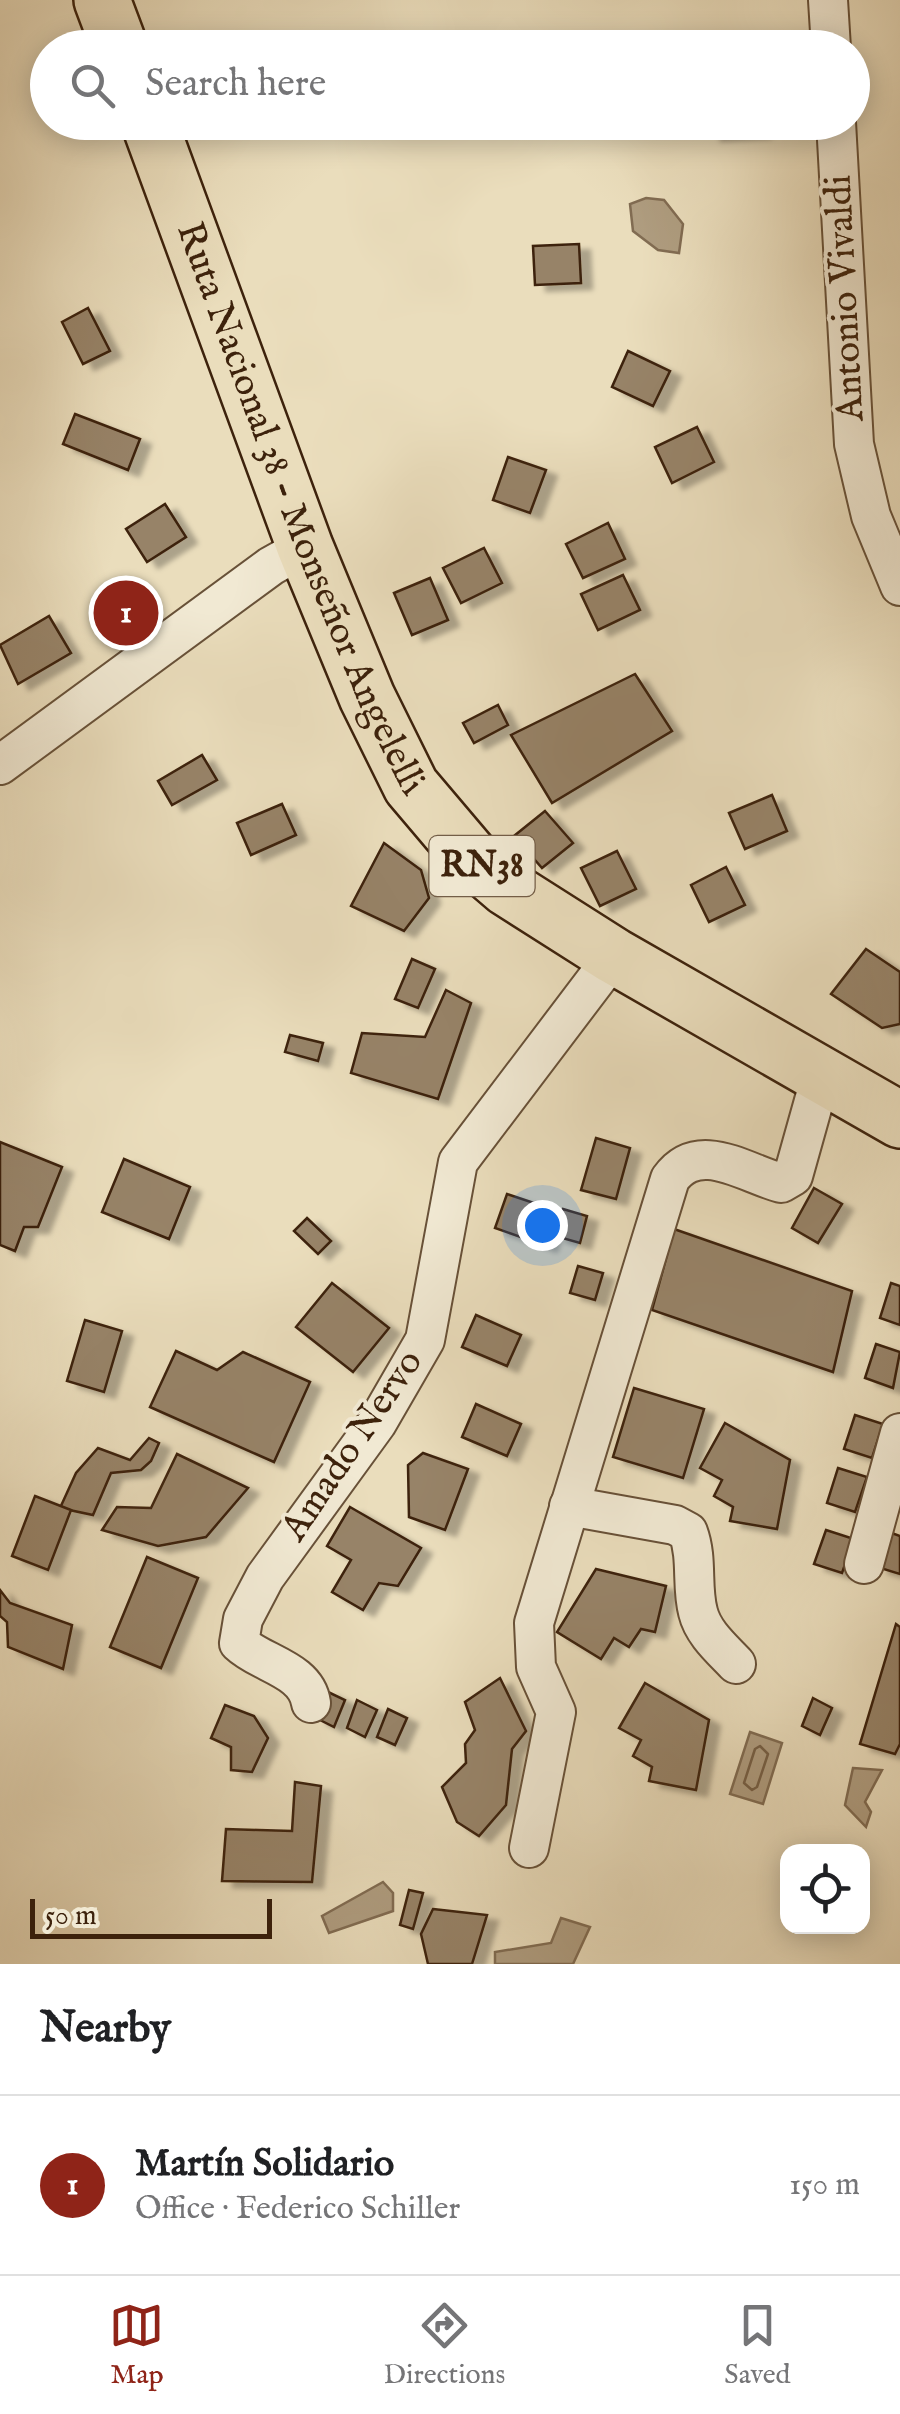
<!DOCTYPE html>
<meta charset="utf-8">
<style>
:root{--surface:#fff;--page:#f6f6f6;--text:#202124;--muted:#757577;--line:#e0e0e0;--accent:#8f2418}
body{margin:0;font-family:"IM FELL English",serif;background:var(--page);color:var(--text)}
.controls{position:absolute;right:30px;bottom:30px;display:grid;overflow:hidden;border-radius:20px;box-shadow:0 5px 25px #0003}
.controls button{width:90px;height:90px;display:grid;place-items:center;padding:0;border:0;border-bottom:2px solid var(--line);background:var(--surface);color:var(--text);font:50px sans-serif}
.scale{position:absolute;left:30px;bottom:25px;width:242px;box-sizing:border-box;padding-left:10px;border:5px solid #3d220c;border-top:0;font-size:28px;line-height:35px;white-space:nowrap;color:#3d220c;-webkit-text-stroke:8px #f1e9d3;paint-order:stroke}
.you{position:absolute;left:542px;top:1225px;width:35px;height:35px;margin:-25px;border:8px solid #fff;border-radius:50%;background:#1a73e8;box-shadow:0 0 0 15px #1a73e833}
.badge{display:grid;place-items:center;width:65px;height:65px;border-radius:50%;background:var(--accent);color:#fff;font-size:32px;font-weight:700}
.pin{position:absolute;translate:-50% -50%;border:5px solid #fff;box-shadow:0 2px 10px #0006}
.list{margin:0;padding:0;list-style:none}
h2{display:flex;justify-content:space-between;align-items:center;height:130px;margin:0;padding:0 40px;font-size:42px}
h2 small{font-size:32px;font-weight:400;color:var(--muted)}
.list li{display:grid;grid-template-columns:65px 1fr auto;gap:30px;align-items:center;box-sizing:border-box;height:180px;padding:0 40px;border-top:2px solid var(--line)}
.list b{display:block;font-size:38px;white-space:nowrap}
.list p{margin:0;font-size:32px;white-space:nowrap;color:var(--muted)}
.list em{font-size:32px;font-style:normal;color:var(--muted)}
.icon{flex:none;width:55px;height:55px;fill:none;stroke:currentColor;stroke-width:2;stroke-linecap:round;stroke-linejoin:round}
.map{position:relative;flex:none;width:900px;height:1964px;overflow:hidden}
.search{position:absolute;background:var(--surface);box-shadow:0 5px 25px #0003;left:30px;right:30px;top:30px;height:110px;display:flex;align-items:center;gap:25px;box-sizing:border-box;padding:0 35px;border-radius:55px;color:var(--muted);font-size:38px}
.sheet{height:310px;background:var(--surface)}
nav{display:flex;justify-content:space-around;align-items:center;box-sizing:border-box;height:140px;border-top:2px solid var(--line);background:var(--surface);font-size:28px;color:var(--muted)}
nav a{display:grid;justify-items:center;gap:5px}
nav .on{color:var(--accent)}
.map>svg:first-child{display:block}
.water{fill:#af9d80;stroke:#816c52;stroke-width:2.5}
.lines{fill:none;stroke-linecap:round;stroke-linejoin:round}
.shore{stroke:#766046;stroke-width:2.5}
.building{fill:#978368;stroke:#3d220c;stroke-width:2.5;filter:url(#shadow)}
.minor-casing{stroke:#685138;stroke-width:42}
.primary-casing{stroke:#3d220c;stroke-width:60}
.minor{stroke:#f1e9d3;stroke-width:38}
.primary{stroke:#eaddbc;stroke-width:55}
.labels{text-anchor:middle;dominant-baseline:central;stroke-width:8;stroke-linejoin:round;paint-order:stroke}
.shield{fill:#f1e9d3;stroke:#735e48;stroke-width:2.5}
.shield-label{font-size:35px;font-weight:bold;fill:#3d220c}
.street-label{font-size:38px;fill:#3d220c;stroke:#f1e9d3}
</style>
<div class="map">
<svg width="900" height="1964" viewBox="0 0 900 1964">
<defs>
<filter id="shadow"><feDropShadow dx="11" dy="6" stdDeviation="2.5" flood-color="#0004"/></filter>
</defs>
<rect width="100%" height="100%" fill="#eaddbc"/>
<filter id="stains"><feTurbulence type="fractalNoise" baseFrequency=".002" numOctaves="4"/><feColorMatrix values="0 0 0 0 .2 0 0 0 0 .09 0 0 0 0 .02 0 0 0 .5 -.17"/></filter>
<radialGradient id="worn" r=".72"><stop offset=".6" stop-color="#630" stop-opacity="0"/><stop offset="1" stop-color="#630" stop-opacity=".3"/></radialGradient>
<g class="water">
<path d="M646 198 664 200 683 224 679 253 658 250 633 231 630 204Z"/>
<path d="M750 1732 782 1743 763 1804 730 1794Z"/>
<path d="M853 1768 882 1770 865 1802 871 1812 866 1827 845 1805Z"/>
<path d="M383 1882 393 1893V1911L329 1933 322 1916Z"/>
<path d="M561 1918 590 1927 573 1964H495V1952L551 1943Z"/>
</g>
<g class="lines">
<path class="shore" d="M760 1746 768 1754 757 1787 752 1790 744 1783 755 1749Z"/>
</g>
<g class="building">
<path d="M709 122H759L760 132 710 135Z"/>
<path d="M579 244 581 283 535 285 533 246Z"/>
<path d="M88 308 110 351 83 364 62 322Z"/>
<path d="M628 351 670 371 653 406 612 387Z"/>
<path d="M75 414 140 439 128 470 63 444Z"/>
<path d="M697 427 714 462 672 483 655 447Z"/>
<path d="M508 457 546 470 530 513 493 500Z"/>
<path d="M165 504 186 537 147 562 126 529Z"/>
<path d="M608 523 625 559 583 578 566 544Z"/>
<path d="M484 548 502 583 461 603 443 568Z"/>
<path d="M623 575 640 610 598 630 581 594Z"/>
<path d="M430 578 448 620 412 635 394 593Z"/>
<path d="M49 616 71 653 18 684 0 645Z"/>
<path d="M635 674 672 731 552 803 511 735Z"/>
<path d="M498 705 508 725 474 743 463 723Z"/>
<path d="M202 755 217 780 172 805 158 781Z"/>
<path d="M772 795 787 831 745 849 729 813Z"/>
<path d="M282 804 296 835 251 855 237 823Z"/>
<path d="M545 811 573 843 542 868 514 836Z"/>
<path d="M384 843 421 870 429 898 404 931 351 906Z"/>
<path d="M617 851 636 889 600 906 581 868Z"/>
<path d="M726 867 745 905 709 922 691 885Z"/>
<path d="M866 949 900 972V1024L882 1028 831 994Z"/>
<path d="M412 959 435 969 418 1008 395 999Z"/>
<path d="M446 990 471 1003 438 1099 351 1073 362 1033 425 1037Z"/>
<path d="M290 1035 323 1043 318 1061 285 1052Z"/>
<path d="M596 1138 630 1148 616 1199 581 1190Z"/>
<path d="M0 1142 62 1167 38 1227H24L15 1251 0 1245Z"/>
<path d="M124 1159 190 1187 169 1239 102 1212Z"/>
<path d="M814 1188 842 1204 818 1243 792 1228Z"/>
<path d="M507 1194 558 1211 546 1246 495 1228Z"/>
<path d="M563 1209 587 1216 580 1243 555 1236Z"/>
<path d="M307 1218 331 1241 318 1254 294 1231Z"/>
<path d="M674 1229 852 1291 833 1372 652 1310Z"/>
<path d="M578 1266 603 1273 595 1300 570 1293Z"/>
<path d="M332 1283 389 1328 353 1372 296 1327Z"/>
<path d="M891 1283 900 1286V1325L880 1318Z"/>
<path d="M476 1315 521 1335 507 1366 462 1347Z"/>
<path d="M85 1320 122 1331 104 1392 67 1381Z"/>
<path d="M876 1344 900 1352 893 1388 865 1378Z"/>
<path d="M176 1351 217 1370 243 1352 310 1382 274 1462 150 1407Z"/>
<path d="M634 1388 704 1409 683 1478 613 1457Z"/>
<path d="M476 1404 521 1424 507 1456 462 1437Z"/>
<path d="M855 1415 883 1424 872 1458 844 1449Z"/>
<path d="M725 1423 790 1460 777 1529 730 1521 733 1507 714 1496 722 1480 700 1468Z"/>
<path d="M149 1438 159 1443 151 1461 141 1470 111 1473 93 1515 60 1508 76 1473 98 1448 130 1460Z"/>
<path d="M423 1453 468 1469 445 1530 409 1517 408 1465Z"/>
<path d="M177 1454 248 1488 206 1537 158 1546 102 1530 117 1507 151 1508Z"/>
<path d="M838 1468 867 1477 855 1512 827 1503Z"/>
<path d="M35 1496 71 1510 48 1570 12 1556Z"/>
<path d="M350 1507 421 1548 398 1586 379 1583 363 1610 332 1592 351 1560 327 1546Z"/>
<path d="M826 1530 854 1539 842 1573 814 1564Z"/>
<path d="M889 1532 900 1536V1574L877 1567Z"/>
<path d="M147 1557 198 1578 161 1668 110 1647Z"/>
<path d="M596 1569 666 1586 655 1632 641 1629 629 1647 614 1638 601 1659 557 1632Z"/>
<path d="M0 1590 10 1603 72 1625 63 1669 8 1647 7 1622 0 1616Z"/>
<path d="M896 1624 900 1627V1744L895 1754 860 1744Z"/>
<path d="M500 1678 526 1731 512 1749 506 1805 479 1836 457 1822 442 1787 466 1763 465 1744 475 1730 465 1702Z"/>
<path d="M645 1683 709 1720 696 1790 649 1781 652 1767 633 1756 641 1740 619 1728Z"/>
<path d="M326 1691 345 1700 334 1727 316 1718Z"/>
<path d="M813 1698 832 1708 820 1735 802 1726Z"/>
<path d="M357 1700 377 1710 365 1737 347 1728Z"/>
<path d="M225 1705 254 1716 268 1738 252 1772 231 1770V1747L211 1738Z"/>
<path d="M388 1709 407 1718 395 1745 377 1737Z"/>
<path d="M295 1782 321 1786 312 1882 222 1881 226 1829 292 1831Z"/>
<path d="M409 1890 423 1893 413 1929 400 1925Z"/>
<path d="M433 1909 487 1915 472 1964H428L421 1934Z"/>
</g>
<g class="lines">
<g class="minor-casing">
<g id="minor">
<path d="M828 0 831 48"/>
<path d="M836 122 854 444 871 516 900 586"/>
<path d="M0 765 271 566 305 547"/>
<path d="M569 1506 675 1525 688 1532C698 1559 691 1586 698 1612 703 1633 722 1649 736 1664"/>
<path d="M864 1564 900 1433"/>
<path d="M311 1703C306 1669 261 1664 239 1643L243 1619 265 1577 377 1423 425 1340 458 1162 614 956"/>
<path d="M529 1848 556 1712 536 1667 534 1623 670 1179C699 1139 744 1173 781 1183L793 1176 821 1076"/>
</g>
</g>
<g class="primary-casing">
<g id="primary">
<path d="M102 0 120 48"/>
<path id="s1" d="M149 122 305 547 367 697 411 786 472 858 507 888 614 956 900 1120"/>
</g>
</g>
<use href="#minor" class="minor"/>
<use href="#primary" class="primary"/>
</g>
<g class="labels">
<rect class="shield" x="429.5" y="836" width="105" height="60" rx="8"/>
<g class="shield-label">
<text x="482" y="866">RN38</text>
</g>
<g class="street-label">
<text transform="translate(846 298) rotate(-93)">Antonio Vivaldi</text>
<text stroke="none"><textPath href="#s1" startOffset="415">Ruta Nacional 38 - Monseñor Angelelli</textPath></text>
<text transform="translate(353 1446) rotate(-56)">Amado Nervo</text>
</g>
</g>
<rect width="100%" height="100%" filter="url(#stains)"/>
<rect width="100%" height="100%" fill="url(#worn)"/>
</svg>
<div class="controls">
<button><svg class="icon" aria-label="locate" viewBox="0 0 24 24"><circle cx="12" cy="12" r="6"/><path d="M12 2v4M12 18v4M2 12h4M18 12h4"/></svg></button>
</div>
<div class="scale">50 m</div>
<div class="you"></div>
<div class="pin badge" style="left:126px;top:613px">1</div>
<div class="search"><svg class="icon" aria-label="search" viewBox="0 0 24 24"><circle cx="10" cy="10" r="6"/><path d="M15 15l6 6"/></svg>Search here</div>
</div>
<section class="sheet">
<h2>Nearby<small></small></h2>
<ul class="list">
<li><span class="badge">1</span><div><b>Martín Solidario</b><p>Office · Federico Schiller</p></div><em>150 m</em></li>
</ul>
</section>
<nav>
<a class="on"><svg class="icon" aria-label="map" viewBox="0 0 24 24"><path d="M3 6l6-2 6 2 6-2v14l-6 2-6-2-6 2zM9 4v14M15 6v14"/></svg>Map</a>
<a><svg class="icon" aria-label="directions" viewBox="0 0 24 24"><path d="M12 3l9 9-9 9-9-9zM9 14v-3h6M13 9l2 2-2 2"/></svg>Directions</a>
<a><svg class="icon" aria-label="saved" viewBox="0 0 24 24"><path d="M7 4h10v16l-5-4-5 4z"/></svg>Saved</a>
</nav>
